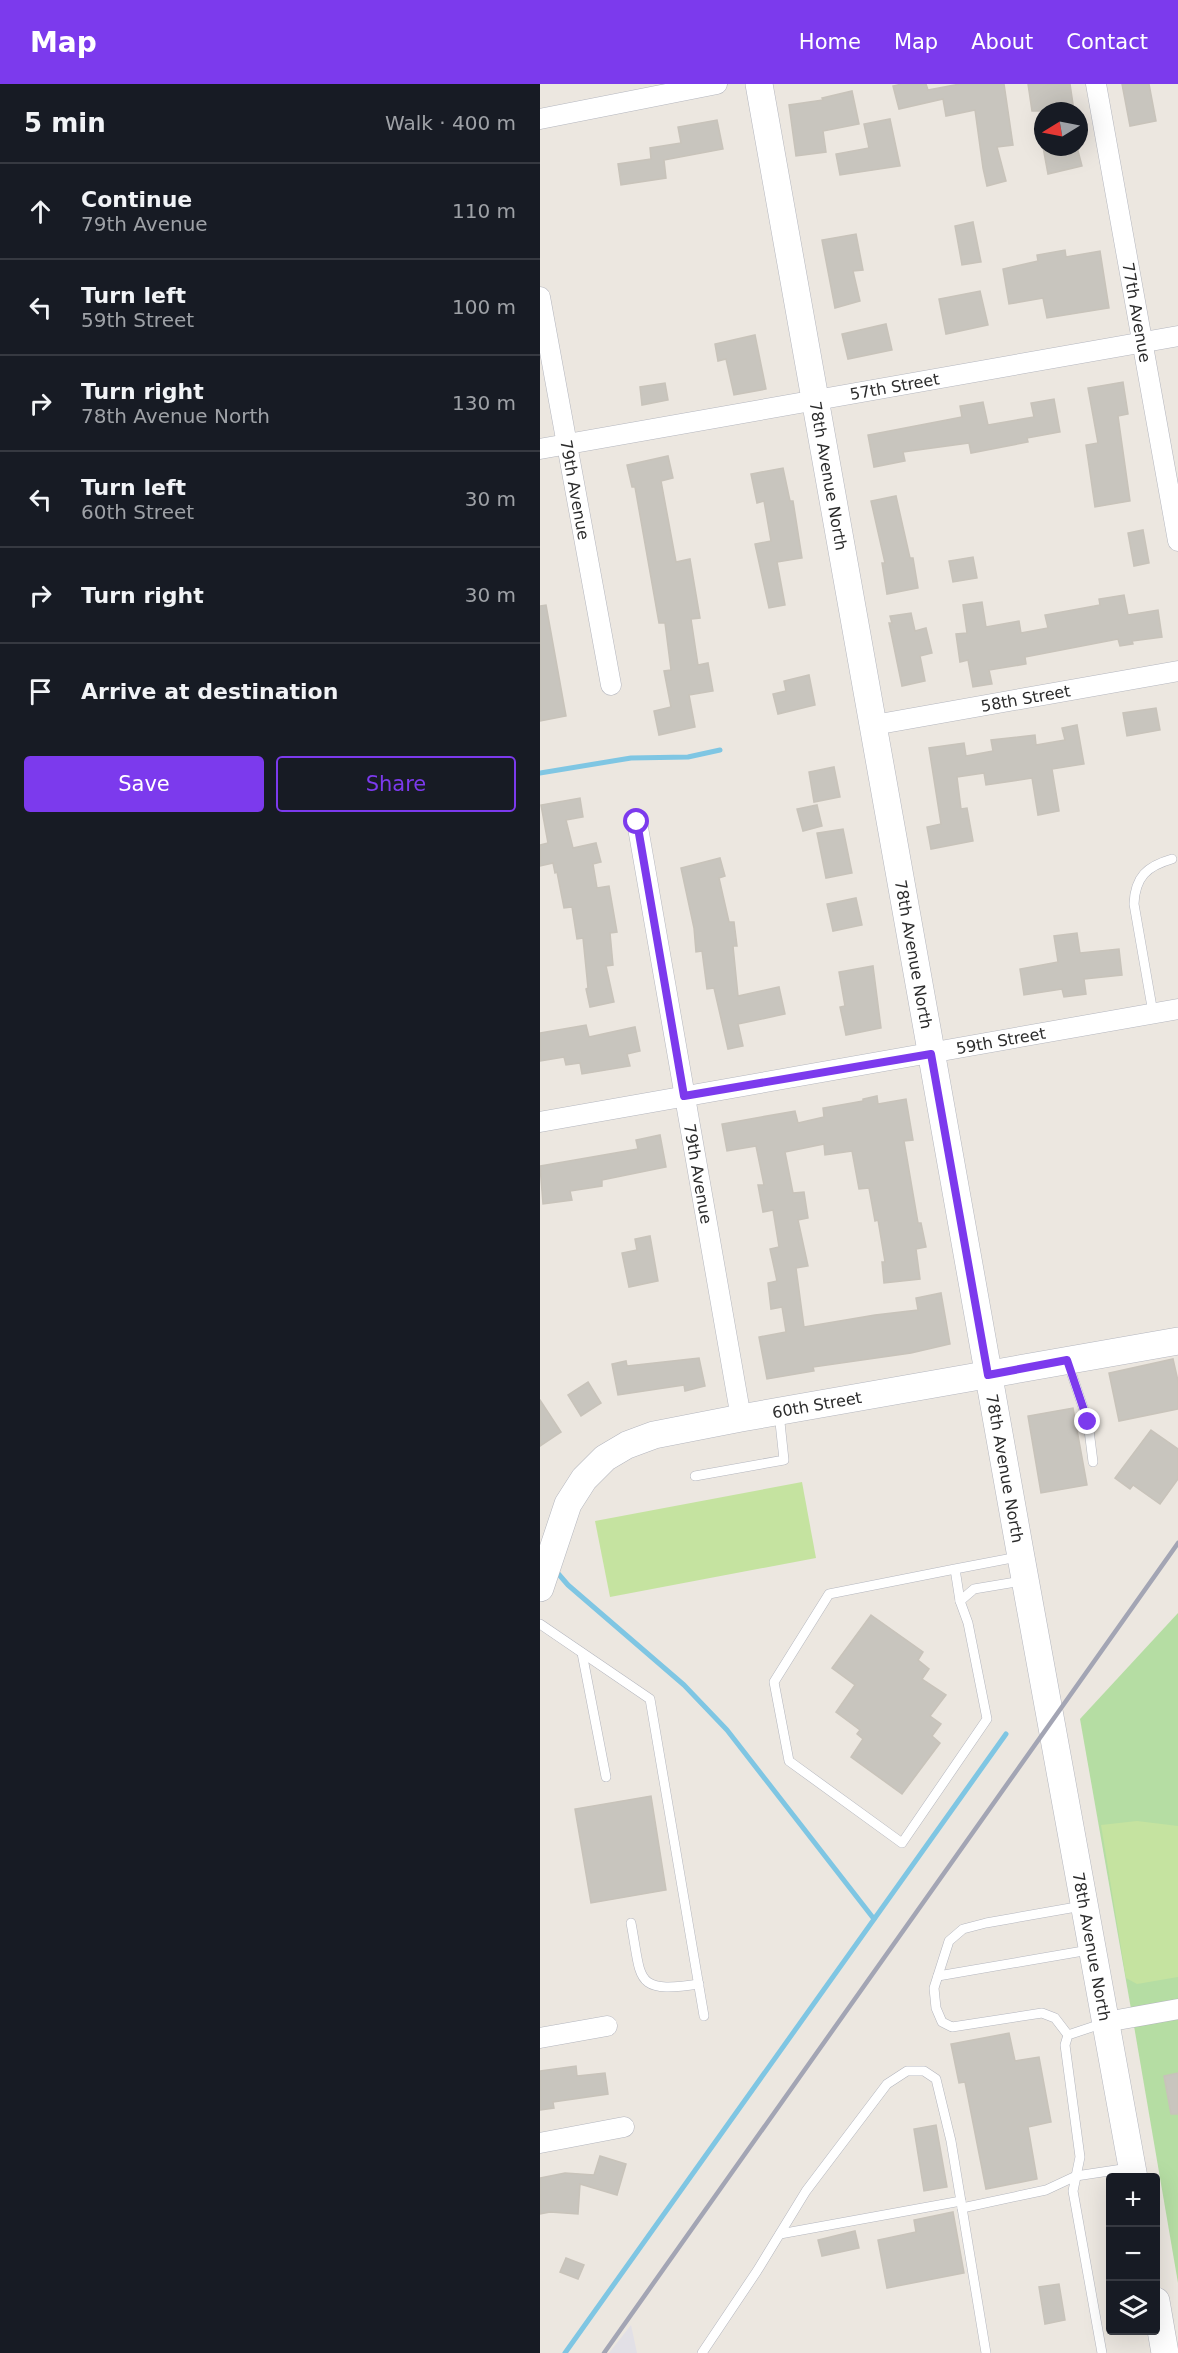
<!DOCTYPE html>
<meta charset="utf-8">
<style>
:root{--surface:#171b24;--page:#242831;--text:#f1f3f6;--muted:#9ea1a6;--line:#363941;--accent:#7c3aed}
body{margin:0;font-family:"DejaVu Sans",sans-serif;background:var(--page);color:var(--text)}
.controls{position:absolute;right:18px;bottom:18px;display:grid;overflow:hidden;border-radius:6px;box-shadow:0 6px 24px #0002}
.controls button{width:54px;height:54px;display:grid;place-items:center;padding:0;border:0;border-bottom:2px solid var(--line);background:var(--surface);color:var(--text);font:30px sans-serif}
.compass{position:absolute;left:494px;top:18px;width:54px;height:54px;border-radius:50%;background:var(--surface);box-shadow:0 6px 24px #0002;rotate:260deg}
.stop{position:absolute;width:18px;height:18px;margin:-14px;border:4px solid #7c3aed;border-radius:50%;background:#fff}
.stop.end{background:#7c3aed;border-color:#fff;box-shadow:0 2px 6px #0008}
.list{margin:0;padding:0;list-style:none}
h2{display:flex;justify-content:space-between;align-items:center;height:78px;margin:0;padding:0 24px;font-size:26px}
h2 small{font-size:20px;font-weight:400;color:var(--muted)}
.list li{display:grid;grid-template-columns:39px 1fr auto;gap:18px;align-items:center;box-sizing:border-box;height:96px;padding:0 24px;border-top:2px solid var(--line)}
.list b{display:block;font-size:22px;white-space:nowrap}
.list p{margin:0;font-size:20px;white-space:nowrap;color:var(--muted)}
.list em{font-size:20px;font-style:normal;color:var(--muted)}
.actions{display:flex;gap:12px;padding:18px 24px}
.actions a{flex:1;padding:14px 0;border:2px solid var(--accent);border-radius:6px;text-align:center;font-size:21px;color:var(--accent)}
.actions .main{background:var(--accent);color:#fff}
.icon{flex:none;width:33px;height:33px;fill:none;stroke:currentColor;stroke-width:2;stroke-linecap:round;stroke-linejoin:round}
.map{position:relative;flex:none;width:638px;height:2269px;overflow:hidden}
header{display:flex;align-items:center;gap:36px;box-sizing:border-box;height:84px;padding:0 30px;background:var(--accent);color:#fff}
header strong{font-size:28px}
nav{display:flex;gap:33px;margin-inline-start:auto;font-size:21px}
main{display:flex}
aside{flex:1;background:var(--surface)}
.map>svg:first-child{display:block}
.industrial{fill:#e2e0e6}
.green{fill:#b5dda3}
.pitch{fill:#c5e3a0}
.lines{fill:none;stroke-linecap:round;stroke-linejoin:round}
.stream{stroke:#7fc6e3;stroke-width:5}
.building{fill:#c8c5be;stroke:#c8c3ba;stroke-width:1.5}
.lane-casing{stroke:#b4b6be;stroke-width:10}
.street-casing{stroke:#b4b6be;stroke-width:21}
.secondary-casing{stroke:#b4b6be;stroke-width:28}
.lane{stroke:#fff;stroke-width:9}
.street{stroke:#fff;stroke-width:20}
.secondary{stroke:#fff;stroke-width:27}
.rail{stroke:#a3a5b4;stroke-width:4.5}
.route{stroke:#7c3aed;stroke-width:8}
.labels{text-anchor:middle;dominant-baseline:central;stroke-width:5;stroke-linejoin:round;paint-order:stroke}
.street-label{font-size:16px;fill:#2c2c2c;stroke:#fff}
</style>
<header>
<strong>Map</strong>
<nav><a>Home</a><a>Map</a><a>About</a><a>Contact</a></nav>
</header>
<main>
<aside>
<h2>5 min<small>Walk · 400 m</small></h2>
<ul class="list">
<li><svg class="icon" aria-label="ahead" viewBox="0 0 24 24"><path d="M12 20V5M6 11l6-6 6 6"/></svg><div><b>Continue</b><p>79th Avenue</p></div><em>110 m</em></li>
<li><svg class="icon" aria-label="left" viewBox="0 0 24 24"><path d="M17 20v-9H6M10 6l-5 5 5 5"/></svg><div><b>Turn left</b><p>59th Street</p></div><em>100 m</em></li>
<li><svg class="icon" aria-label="right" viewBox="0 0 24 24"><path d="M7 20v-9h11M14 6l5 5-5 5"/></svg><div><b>Turn right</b><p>78th Avenue North</p></div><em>130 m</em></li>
<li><svg class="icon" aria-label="left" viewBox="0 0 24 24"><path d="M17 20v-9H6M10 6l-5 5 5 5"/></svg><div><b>Turn left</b><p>60th Street</p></div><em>30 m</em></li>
<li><svg class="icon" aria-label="right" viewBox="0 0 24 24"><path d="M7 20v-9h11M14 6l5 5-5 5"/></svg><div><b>Turn right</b></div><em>30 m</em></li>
<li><svg class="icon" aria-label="arrive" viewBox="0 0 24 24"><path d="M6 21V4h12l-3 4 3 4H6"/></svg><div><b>Arrive at destination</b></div></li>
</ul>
<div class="actions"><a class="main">Save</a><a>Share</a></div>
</aside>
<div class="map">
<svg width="638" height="2269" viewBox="0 0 638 2269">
<rect width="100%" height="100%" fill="#ece7e0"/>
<path class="industrial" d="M91 2241 97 2269H69Z"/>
<g class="green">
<path d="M638 1529V1916L591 1925 540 1635Z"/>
<path d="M638 1934V2199L594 1942Z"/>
</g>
<g class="pitch">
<path d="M262 1398 276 1474 70 1513 55 1437Z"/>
<path d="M597 1737 638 1742V1893L597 1900 586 1894 561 1741Z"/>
</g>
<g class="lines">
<g class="stream">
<path d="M0 689 91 674 148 673 180 666"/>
<path d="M15 1486 28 1501 144 1601 187 1646 334 1835"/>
<path d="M25 2269 466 1650"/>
</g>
</g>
<g class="building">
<path d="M362 0H386L388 6 420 0H464L473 61 457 63 466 97 447 102 443 84 435 26 406 32 403 15 359 25 353 2Z"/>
<path d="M488 0H530L534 27H492Z"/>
<path d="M582 0H609L616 37 590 42Z"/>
<path d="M312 7 319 40 283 47 286 68 256 72 249 21 283 16 282 14Z"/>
<path d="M350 35 360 82 300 91 296 70 329 64 324 40Z"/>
<path d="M177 36 183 65 124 76 126 94 81 101 78 80 111 75 110 64 141 59 138 43Z"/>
<path d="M503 63H537L542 82 508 90Z"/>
<path d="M433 138 441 178 422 181 415 142Z"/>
<path d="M316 150 323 186 313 187 320 217 295 224 282 156Z"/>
<path d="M525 166 526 173 560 167 569 224 507 234 503 214 469 220 463 185 498 177 497 171Z"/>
<path d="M440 207 448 241 406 250 399 215Z"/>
<path d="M346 240 352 266 308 275 302 250Z"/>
<path d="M215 251 226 305 194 311 186 275 178 277 175 260Z"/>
<path d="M583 298 588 330 578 332 590 417 555 423 546 361 558 359 548 304Z"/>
<path d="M125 299 128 316 102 321 100 303Z"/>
<path d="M514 315 520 348 487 354 488 358 431 369 429 359 363 368 365 377 334 383 328 351 422 333 420 322 443 318 448 341 494 333 491 319Z"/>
<path d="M128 372 133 394 121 397 129 440 136 478 150 475 160 534 151 535 158 581 168 579 173 607 149 611 155 643 119 651 114 627 131 623 124 587 131 586 125 539H119L95 403H92L87 381Z"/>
<path d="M243 384 250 417H253L262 474 237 478 245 521 229 524 215 460 231 457 224 417 217 419 211 390Z"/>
<path d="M356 412 370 474H373L378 504 347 510 342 479H345L331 417Z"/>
<path d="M603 446 609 479 594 482 588 449Z"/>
<path d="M433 473 437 494 413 498 409 477Z"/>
<path d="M584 511 588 531 618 526 622 553 592 557 593 560 580 562 578 555 485 573 486 580 449 586 452 600 433 603 428 576 420 578 416 550 427 549 423 521 442 518 446 543 479 537 481 549 508 544 505 531 560 521 559 515Z"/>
<path d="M6 521 26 632 0 637V522Z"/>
<path d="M371 529 375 547 386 544 392 569 380 572 385 597 362 602 349 539H352L350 532Z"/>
<path d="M269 591 275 621 238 630 233 610 246 607 244 597Z"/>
<path d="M616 624 620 646 587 652 583 629Z"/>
<path d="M537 641 544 680 512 685 519 727 498 731 492 694 446 701 444 689 417 693 421 725 427 724 433 757 391 765 387 743 401 740 389 664 424 659 426 672 453 667 451 656 495 651 496 661 525 656 522 644Z"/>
<path d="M294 683 300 713 274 718 269 688Z"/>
<path d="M40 714 43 733 26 736 33 764 56 759 61 778 53 780 57 804 69 802 77 848 70 849 73 881 66 882 74 918 50 923 46 905 48 904 43 854 37 855 32 823 24 824 17 788 15 789 13 779 0 782V761L8 759 1 721Z"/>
<path d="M277 721 282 742 263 747 257 725Z"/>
<path d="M303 745 312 789 286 794 277 749Z"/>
<path d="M180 774 185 792 179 794 189 838H194L197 862H193L198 912 239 903 245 930 198 940 203 962 188 965 174 904 167 905 162 867 156 868 154 844 141 784Z"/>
<path d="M316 814 322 841 293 847 287 820Z"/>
<path d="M537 849 540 869 579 865 582 891 544 895 546 910 524 913 522 905 484 911 480 885 518 878 514 852Z"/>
<path d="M333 882 341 944 306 951 300 923 305 922 299 888Z"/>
<path d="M46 941 49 953 95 943 100 967 87 970 90 982 42 990 40 979 26 981 24 973 0 977V949Z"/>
<path d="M337 1012 338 1020 366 1015 373 1056 364 1057 378 1139H381L386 1163 376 1165 380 1195 344 1199 342 1178H345L338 1136 335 1137 329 1104 319 1105 312 1067 285 1071 284 1060 245 1068 253 1109 264 1108 268 1134 258 1136 268 1182 256 1184 264 1243 335 1231 378 1226 376 1214 401 1209 410 1260 371 1269 273 1283 274 1287 227 1295 219 1253 246 1248 242 1223 231 1225 228 1199 237 1197 230 1165 239 1163 233 1126 223 1128 218 1101H224L216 1062 187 1067 182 1040 255 1027 258 1039 284 1033 283 1024 323 1017V1015Z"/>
<path d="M120 1051 126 1083 62 1096V1102L30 1107 32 1116 3 1120 0 1082 98 1065 96 1056Z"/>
<path d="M110 1152 118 1197 89 1203 82 1169 97 1166 95 1155Z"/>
<path d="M159 1274 165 1302 145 1307 144 1301 78 1311 72 1280 86 1277 87 1282Z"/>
<path d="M633 1275 638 1297V1325L579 1337 569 1289Z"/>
<path d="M48 1298 61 1319 41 1332 28 1311Z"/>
<path d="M0 1316 21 1348 0 1362Z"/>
<path d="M533 1324 547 1401 501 1409 488 1332Z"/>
<path d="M611 1346 638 1365V1395L620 1420 593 1401 590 1405 575 1394Z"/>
<path d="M331 1531 383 1568 378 1576 389 1585 382 1595 406 1611 390 1632 401 1640 392 1652 400 1659 362 1710 311 1673 323 1655 317 1650 320 1646 296 1628 315 1601 292 1584Z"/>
<path d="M111 1712 126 1806 51 1819 35 1725Z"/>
<path d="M469 1949 475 1977 499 1973 511 2038 488 2043 497 2095 446 2105 425 1998 419 1999 411 1960Z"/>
<path d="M36 1982 37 1992 65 1989 68 2010 13 2018 14 2024 0 2026V1987Z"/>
<path d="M638 1989V2030H631L624 1992Z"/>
<path d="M396 2041 407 2103 384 2107 374 2045Z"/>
<path d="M60 2072 86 2080 77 2111 40 2100 38 2130 10 2128 0 2130V2094L25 2089 54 2091Z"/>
<path d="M413 2128 424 2189 347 2204 338 2156 376 2148 374 2136Z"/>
<path d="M315 2147 319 2164 282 2172 278 2156Z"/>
<path d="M26 2174 44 2181 38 2195 20 2188Z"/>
<path d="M519 2200 525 2236 505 2240 499 2203Z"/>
</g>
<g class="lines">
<g class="lane-casing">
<g id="lane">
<path d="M613 929 594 820C595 793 607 782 632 775"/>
<path d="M528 1279 548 1338 553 1378"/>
<path d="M155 1392 244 1376 239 1329"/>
<path d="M415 1485 289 1510 234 1598 249 1677 362 1759 447 1635 428 1539 420 1517 415 1485 478 1473"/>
<path d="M420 1517 434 1505 482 1497"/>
<path d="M0 1540 110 1615 164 1932"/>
<path d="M42 1569 66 1693"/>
<path d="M91 1839C102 1896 93 1910 159 1900"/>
<path d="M398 1892 549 1866"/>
<path d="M528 1951 515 1934 502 1929 412 1943 402 1938 396 1924 394 1904 409 1857 423 1845 446 1839 542 1822"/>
<path d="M422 2124 506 2106 536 2092 589 2084"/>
<path d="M240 2150 421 2117"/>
<path d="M162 2269 217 2187 266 2107 347 2000 367 1987H384L396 1995 411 2057 446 2269"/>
<path d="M562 2269 533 2107 540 2073 525 1961 528 1951 564 1939"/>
</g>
</g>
<g class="street-casing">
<g id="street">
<path id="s1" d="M556 0 638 457"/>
<path d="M0 35 177 0"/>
<path id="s2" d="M0 213 71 601"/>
<path id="s3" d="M0 365 638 252"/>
<path id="s4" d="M334 641 638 587"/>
<path id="s5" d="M97 738 201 1334"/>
<path id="s6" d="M0 1038 638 925"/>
<path d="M566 1938 638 1925"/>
<path d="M0 1954 67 1942"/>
<path d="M0 2059 84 2043"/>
</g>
</g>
<g class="secondary-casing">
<g id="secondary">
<path id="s7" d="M219 0 481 1473 594 2094"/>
<path id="s8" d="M0 1504 28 1420 44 1395 65 1374 87 1361 114 1351 201 1334 638 1257"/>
<path d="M616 2217 625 2269"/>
</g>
</g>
<use href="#lane" class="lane"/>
<use href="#street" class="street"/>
<use href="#secondary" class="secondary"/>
<path class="rail" d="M64 2269 638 1459"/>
</g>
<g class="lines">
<path class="route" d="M97 738 144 1012 391 970 448 1291 527 1276 548 1338"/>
</g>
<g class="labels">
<g class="street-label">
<text stroke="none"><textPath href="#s1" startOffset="232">77th Avenue</textPath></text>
<text stroke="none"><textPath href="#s3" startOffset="360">57th Street</textPath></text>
<text stroke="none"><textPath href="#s7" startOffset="398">78th Avenue North</textPath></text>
<text stroke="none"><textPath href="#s2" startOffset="196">79th Avenue</textPath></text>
<text stroke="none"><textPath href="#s4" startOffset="154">58th Street</textPath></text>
<text stroke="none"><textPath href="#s7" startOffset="884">78th Avenue North</textPath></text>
<text stroke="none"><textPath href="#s6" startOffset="468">59th Street</textPath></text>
<text stroke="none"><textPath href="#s5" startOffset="357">79th Avenue</textPath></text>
<text stroke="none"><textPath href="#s8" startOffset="368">60th Street</textPath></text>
<text stroke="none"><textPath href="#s7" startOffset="1406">78th Avenue North</textPath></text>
<text stroke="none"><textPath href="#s7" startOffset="1892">78th Avenue North</textPath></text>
</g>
</g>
</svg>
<div class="controls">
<button>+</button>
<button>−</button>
<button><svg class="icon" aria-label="layers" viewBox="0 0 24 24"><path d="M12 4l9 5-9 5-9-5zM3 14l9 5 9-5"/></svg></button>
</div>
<svg class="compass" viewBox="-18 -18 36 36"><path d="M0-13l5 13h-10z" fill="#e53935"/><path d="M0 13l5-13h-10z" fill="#9ea1a6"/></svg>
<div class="stop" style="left:97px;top:738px"></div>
<div class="stop end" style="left:548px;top:1338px"></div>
</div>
</main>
